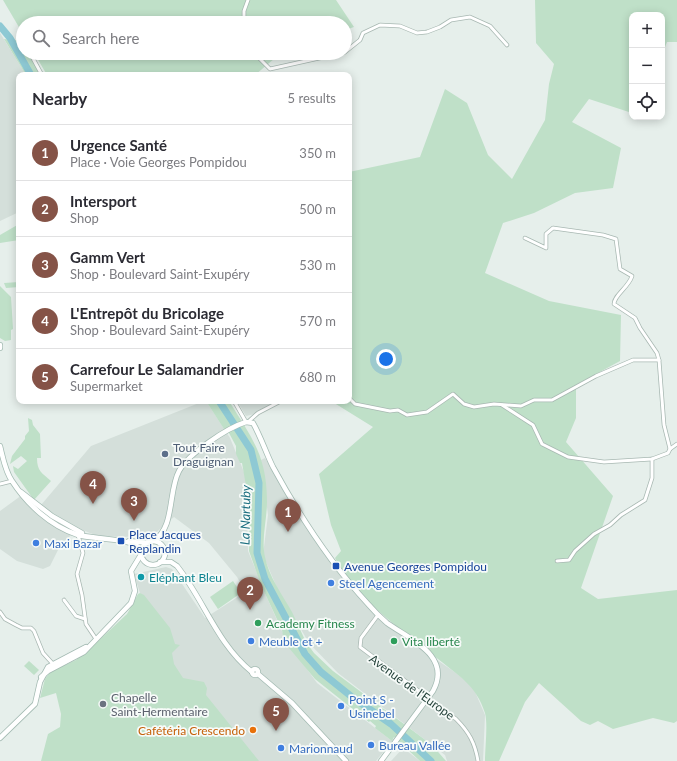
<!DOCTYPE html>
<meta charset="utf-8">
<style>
:root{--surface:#fff;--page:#f2f2f3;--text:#2b2b33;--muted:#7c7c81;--line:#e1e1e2;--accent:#855347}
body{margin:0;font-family:Lato,sans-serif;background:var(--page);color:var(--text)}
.controls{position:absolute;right:12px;top:12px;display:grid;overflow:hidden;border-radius:8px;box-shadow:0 2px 10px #0003}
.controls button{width:36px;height:36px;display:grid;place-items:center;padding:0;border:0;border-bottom:1px solid var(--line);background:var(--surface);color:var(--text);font:20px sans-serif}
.you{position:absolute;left:386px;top:359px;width:14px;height:14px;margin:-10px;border:3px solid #fff;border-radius:50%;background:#1a73e8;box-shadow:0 0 0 6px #1a73e833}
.badge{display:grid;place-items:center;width:26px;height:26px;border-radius:50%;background:var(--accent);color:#fff;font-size:13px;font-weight:700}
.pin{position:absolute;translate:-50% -33px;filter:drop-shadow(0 1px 2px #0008)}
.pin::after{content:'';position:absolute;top:21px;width:14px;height:12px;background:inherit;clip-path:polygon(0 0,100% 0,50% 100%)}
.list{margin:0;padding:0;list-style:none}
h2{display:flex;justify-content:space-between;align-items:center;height:52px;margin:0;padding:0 16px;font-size:17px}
h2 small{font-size:13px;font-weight:400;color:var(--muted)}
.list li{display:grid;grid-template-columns:26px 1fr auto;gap:12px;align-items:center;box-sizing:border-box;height:56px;padding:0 16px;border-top:1px solid var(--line)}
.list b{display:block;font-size:15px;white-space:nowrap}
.list p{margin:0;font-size:13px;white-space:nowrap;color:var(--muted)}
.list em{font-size:13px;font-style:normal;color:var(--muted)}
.icon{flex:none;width:22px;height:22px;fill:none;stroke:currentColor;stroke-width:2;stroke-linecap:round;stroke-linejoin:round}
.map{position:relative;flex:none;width:677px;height:761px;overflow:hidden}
.search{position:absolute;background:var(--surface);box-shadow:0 2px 10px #0003;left:16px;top:16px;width:336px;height:44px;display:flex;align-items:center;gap:10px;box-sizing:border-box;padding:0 14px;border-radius:22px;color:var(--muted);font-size:15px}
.panel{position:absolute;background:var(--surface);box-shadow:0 2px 10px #0003;left:16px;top:72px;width:336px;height:332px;border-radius:8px}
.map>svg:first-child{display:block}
.built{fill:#d4dfda}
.green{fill:#bfe0c8}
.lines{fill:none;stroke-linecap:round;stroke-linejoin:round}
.river{stroke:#8ec9d4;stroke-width:7}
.street-casing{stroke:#a8b8b2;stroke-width:4.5}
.secondary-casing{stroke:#a4bbb3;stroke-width:6}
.street{stroke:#fff;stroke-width:3}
.secondary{stroke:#fff;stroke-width:4.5}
.service-dot{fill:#5c6f8a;stroke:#f7fbf9;stroke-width:1.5}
.transit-dot{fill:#1a4fb4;stroke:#f7fbf9;stroke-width:1.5}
.shop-dot{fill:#3f7fe0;stroke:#f7fbf9;stroke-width:1.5}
.culture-dot{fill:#0f9aa8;stroke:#f7fbf9;stroke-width:1.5}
.leisure-dot{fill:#2e9e5b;stroke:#f7fbf9;stroke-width:1.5}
.worship-dot{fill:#6b7280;stroke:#f7fbf9;stroke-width:1.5}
.food-dot{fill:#e8710a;stroke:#f7fbf9;stroke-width:1.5}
.labels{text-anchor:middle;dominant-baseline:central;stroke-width:3.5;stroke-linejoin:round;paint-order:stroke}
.service-label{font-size:12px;fill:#4e5e75;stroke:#f7fbf9;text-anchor:start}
.transit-label{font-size:12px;fill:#164399;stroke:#f7fbf9;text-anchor:start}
.shop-label{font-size:12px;fill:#366cbe;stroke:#f7fbf9;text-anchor:start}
.culture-label{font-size:12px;fill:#0d838f;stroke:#f7fbf9;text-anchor:start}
.leisure-label{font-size:12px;fill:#27864d;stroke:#f7fbf9;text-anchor:start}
.street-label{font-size:12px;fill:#24423a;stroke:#f7fbf9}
.worship-label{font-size:12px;fill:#5b616d;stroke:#f7fbf9;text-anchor:start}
.food-label{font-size:12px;fill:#c56008;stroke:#f7fbf9;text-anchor:end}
.water-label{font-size:13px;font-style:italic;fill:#1c6f80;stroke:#f7fbf9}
</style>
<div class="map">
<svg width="677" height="761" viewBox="0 0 677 761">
<rect width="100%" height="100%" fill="#e6efeb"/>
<g class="built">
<path d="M0 33 26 75H19V212L0 221Z"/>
<path d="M204 401H206L230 438 246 477 248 551 263 588 248 597 237 577 209 543 174 517 153 535 122 537 98 536 77 528 58 550 50 566 43 569 17 561 0 549V511L22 495 41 505 91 446Z"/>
<path d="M237 401H276L255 414 246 416Z"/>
<path d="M265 458 309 530 346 584 382 622 456 673 473 687 485 715 483 761H447L445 755 338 673 309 643 278 590 263 555 268 515 261 460Z"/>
<path d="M166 567 172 569 205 618 244 593 247 598 263 589 286 640 317 683 392 741 376 761H255L182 680 167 654 173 641 140 593 134 574Z"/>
<path d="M403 748 420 761H391Z"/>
</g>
<g class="green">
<path d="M3 0H336L354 27 345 30V23H23V34Z"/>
<path d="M535 0H677V42H667L662 55V15H632V113L589 99 572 122 621 148 613 188 575 193 534 213 503 223 485 273 549 301 621 315 620 361 576 385V418L566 442 613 496 581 588 598 599 677 590V721L674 723 653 718 613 729 598 721 590 725 581 721 539 683 525 702 499 761H485C485 748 488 724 485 713 476 685 459 676 438 659 404 631 354 598 335 558L341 551 331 525 319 474 373 427 331 401H349V172L420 157 445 89 467 103 488 155 512 179 545 120 549 84 554 64 536 43Z"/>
<path d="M4 39 23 41V53H30L42 75H26Z"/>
<path d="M34 53H281L255 75H47Z"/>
<path d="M19 224V240L0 243V235Z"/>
<path d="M19 282V287L6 288 4 283Z"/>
<path d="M0 286 11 297 13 329 11 330V340L5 341 0 338Z"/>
<path d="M206 401H229C252 438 267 456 267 502 267 520 261 539 265 557 269 577 282 594 292 612 297 622 301 632 306 642L314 653 333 671 432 745 446 761H420L394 737 392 741 375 728 376 726 370 721 369 722 315 679 284 642 282 630 261 585 249 551 250 494 246 486 242 463H240L236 454V446L229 433 224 429Z"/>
<path d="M28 418 32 420 33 425 40 434 41 458H37C37 471 42 473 51 481L34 500 14 472 13 466 18 469 27 461 21 456 10 464 12 456 25 439V436L29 431Z"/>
<path d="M233 581 241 593 218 609 210 597Z"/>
<path d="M140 593 144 595 170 628 175 644 180 645 172 653 174 664 183 678 204 682 207 688 206 695 259 761H41L48 734 60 727 61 714 56 693 40 698 45 679 50 672 76 660 95 644 127 614 138 594Z"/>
<path d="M29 661 39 670 34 675 24 666Z"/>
</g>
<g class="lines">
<g class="river">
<path d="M0 26 10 38 31 75"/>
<path d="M219 401 251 450 259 483 257 553 265 579 305 654 321 672 352 697 391 724 431 761"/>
</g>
<g class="street-casing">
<g id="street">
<path d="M244 23V11L248 0"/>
<path d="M345 52 360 40 363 33 380 25 400 26 417 33 427 32 440 27 451 20 470 17 490 26 507 45"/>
<path d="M30 53 42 75"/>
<path d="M254 53 270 69 342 53"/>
<path d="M525 238 546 248V234L553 228 603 235 616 239 620 269 632 276C629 287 614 295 614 304L635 318 640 328 657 353 659 360"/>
<path d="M349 398 355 404 390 411 398 410 407 415 427 412 453 394 464 404 474 407 494 404 521 406 534 400H552L596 376 633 360H659L664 425 670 449"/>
<path d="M234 401 246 422"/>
<path d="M502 405 533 425 542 444 568 457 604 462 652 459 668 453 670 449 677 444"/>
<path d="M249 421 258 413 281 401"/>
<path d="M0 484 12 481"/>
<path d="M78 535 83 553 77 574 82 595 86 624 96 639"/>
<path d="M557 561 569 560 575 551 594 534 610 525 621 515 645 500 652 478V459"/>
<path d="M64 600 76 616 85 619"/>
<path d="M0 612 5 619 16 625 22 628H31L34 631 43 653 53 664"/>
<path d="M378 615 361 638 360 647 456 719C469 732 475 743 478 761"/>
</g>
</g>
<g class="secondary-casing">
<g id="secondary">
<path d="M0 345V348"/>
<path d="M0 446C3 458 5 471 12 481 27 504 50 526 78 535 92 539 135 538 142 550"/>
<path d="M21 492 52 516 82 533"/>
<path d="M129 541 148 543"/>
<path d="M153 541C175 529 168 491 179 471 189 453 227 428 246 422L253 423C261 437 266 453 273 467 298 513 332 565 368 604 374 611 380 617 387 623 411 640 452 656 433 691L381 761"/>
<circle cx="153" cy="553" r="12"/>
<path d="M160 562H171L177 566C204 600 217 644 252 672"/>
<circle cx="255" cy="672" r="3"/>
<path d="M258 674 292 703 346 761"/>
<path d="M41 677 48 671 84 652 131 603 135 591 131 571 142 553"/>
<path d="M0 738 35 704 40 682 48 667 86 647"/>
</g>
</g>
<use href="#street" class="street"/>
<use href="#secondary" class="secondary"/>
</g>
<circle class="service-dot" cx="165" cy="454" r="4"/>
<g class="transit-dot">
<rect x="117" y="537" width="8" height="8" rx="2"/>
<rect x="332" y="562" width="8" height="8" rx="2"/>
</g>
<g class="shop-dot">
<circle cx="36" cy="543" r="4"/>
<circle cx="331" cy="583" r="4"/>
<circle cx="251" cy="641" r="4"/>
<circle cx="341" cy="706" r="4"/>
<circle cx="371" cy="745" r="4"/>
<circle cx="281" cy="748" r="4"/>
</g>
<circle class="culture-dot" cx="141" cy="577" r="4"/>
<g class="leisure-dot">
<circle cx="258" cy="623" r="4"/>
<circle cx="394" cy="641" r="4"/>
</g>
<circle class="worship-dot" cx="103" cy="704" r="4"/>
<circle class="food-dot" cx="253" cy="730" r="4"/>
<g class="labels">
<g class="service-label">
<text x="173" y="447">Tout Faire<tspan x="173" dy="14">Draguignan</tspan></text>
</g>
<g class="transit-label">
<text x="129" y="534">Place Jacques<tspan x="129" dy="14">Replandin</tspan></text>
<text x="344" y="566">Avenue Georges Pompidou</text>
</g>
<g class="shop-label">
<text x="44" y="543">Maxi Bazar</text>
<text x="339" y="583">Steel Agencement</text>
<text x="259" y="641">Meuble et +</text>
<text x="349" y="699">Point S -<tspan x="349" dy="14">Usinebel</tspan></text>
<text x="379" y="745">Bureau Vallée</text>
<text x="289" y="748">Marionnaud</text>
</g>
<g class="culture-label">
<text x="149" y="577">Eléphant Bleu</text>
</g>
<g class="leisure-label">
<text x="266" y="623">Academy Fitness</text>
<text x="402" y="641">Vita liberté</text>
</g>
<g class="street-label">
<text transform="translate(412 687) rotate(36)">Avenue de l'Europe</text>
</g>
<g class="worship-label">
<text x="111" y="697">Chapelle<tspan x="111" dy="14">Saint-Hermentaire</tspan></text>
</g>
<g class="food-label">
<text x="245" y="730">Cafétéria Crescendo</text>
</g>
<g class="water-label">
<text transform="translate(245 515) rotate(-89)">La Nartuby</text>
</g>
</g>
</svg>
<div class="controls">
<button>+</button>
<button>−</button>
<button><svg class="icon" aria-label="locate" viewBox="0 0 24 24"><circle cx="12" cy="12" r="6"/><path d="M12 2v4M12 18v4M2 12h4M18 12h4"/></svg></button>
</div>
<div class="you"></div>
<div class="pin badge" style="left:288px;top:532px">1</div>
<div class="pin badge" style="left:250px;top:610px">2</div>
<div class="pin badge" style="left:134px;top:521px">3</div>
<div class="pin badge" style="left:93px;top:504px">4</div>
<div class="pin badge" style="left:276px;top:731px">5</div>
<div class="search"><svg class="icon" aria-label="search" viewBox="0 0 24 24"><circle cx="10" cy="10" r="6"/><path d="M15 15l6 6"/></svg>Search here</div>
<section class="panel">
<h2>Nearby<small>5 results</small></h2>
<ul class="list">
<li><span class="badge">1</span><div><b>Urgence Santé</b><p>Place · Voie Georges Pompidou</p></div><em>350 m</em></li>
<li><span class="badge">2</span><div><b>Intersport</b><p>Shop</p></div><em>500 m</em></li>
<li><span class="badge">3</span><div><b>Gamm Vert</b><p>Shop · Boulevard Saint-Exupéry</p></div><em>530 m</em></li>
<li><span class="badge">4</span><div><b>L'Entrepôt du Bricolage</b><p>Shop · Boulevard Saint-Exupéry</p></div><em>570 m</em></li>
<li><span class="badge">5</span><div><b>Carrefour Le Salamandrier</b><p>Supermarket</p></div><em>680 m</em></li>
</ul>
</section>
</div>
